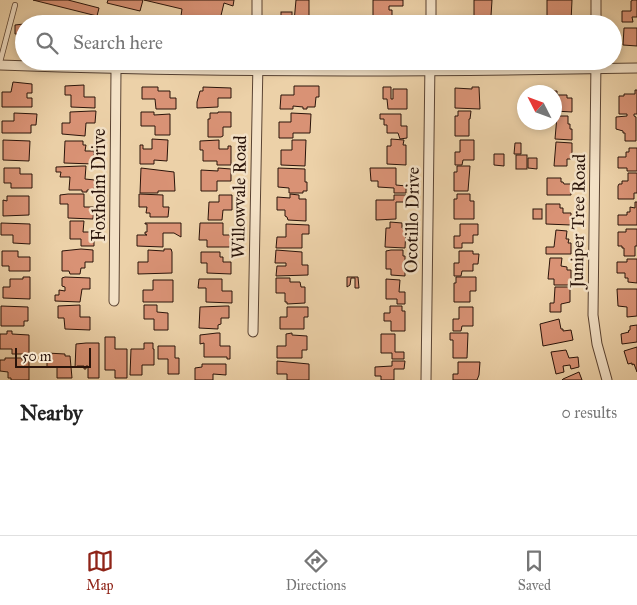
<!DOCTYPE html>
<style>
:root{--surface:#fff;--page:#f6f6f6;--text:#222;--muted:#767676;--line:#e0e0e0;--accent:#8f2418}
body{margin:0;font-family:"IM FELL Great Primer",serif;background:var(--page);color:var(--text)}
.compass{position:absolute;left:517px;top:85px;width:45px;height:45px;border-radius:50%;background:var(--surface);box-shadow:0 2px 8px #0003;rotate:312deg}
.scale{position:absolute;left:15px;bottom:12px;width:76px;box-sizing:border-box;padding-left:5px;border:2px solid #2a140a;border-top:0;font-size:14px;line-height:18px;white-space:nowrap;color:#2a140a;-webkit-text-stroke:4px #f3e1c6;paint-order:stroke}
.list{margin:0;padding:0;list-style:none}
h2{display:flex;justify-content:space-between;align-items:center;height:65px;margin:0;padding:0 20px;font-size:21px}
h2 small{font-size:16px;font-weight:400;color:var(--muted)}
.icon{flex:none;width:28px;height:28px;fill:none;stroke:currentColor;stroke-width:2;stroke-linecap:round;stroke-linejoin:round}
.map{position:relative;flex:none;width:637px;height:380px;overflow:hidden}
.search{position:absolute;background:var(--surface);box-shadow:0 2px 8px #0003;left:15px;right:15px;top:15px;height:55px;display:flex;align-items:center;gap:12px;box-sizing:border-box;padding:0 18px;border-radius:28px;color:var(--muted);font-size:19px}
.sheet{height:155px;background:var(--surface)}
nav{display:flex;justify-content:space-around;align-items:center;box-sizing:border-box;height:70px;border-top:1px solid var(--line);background:var(--surface);font-size:14px;color:var(--muted)}
nav a{display:grid;justify-items:center;gap:2px}
nav .on{color:var(--accent)}
.map>svg:first-child{display:block}
.building{fill:#d99275;stroke:#2a140a}
.lines{fill:none;stroke-linecap:round;stroke-linejoin:round}
.service-casing{stroke:#5a4332;stroke-width:6}
.minor-casing{stroke:#5a4332;stroke-width:11}
.service{stroke:#f3e1c6;stroke-width:4.5}
.minor{stroke:#f3e1c6;stroke-width:9}
.labels{text-anchor:middle;dominant-baseline:central;stroke-width:5;stroke-linejoin:round;paint-order:stroke}
.street-label{font-size:18px;fill:#2a140a;stroke:#f3e1c6}
</style>
<div class="map">
<svg width="637" height="380" viewBox="0 0 637 380">
<rect width="100%" height="100%" fill="#ecd1a8"/>
<filter id="stains"><feTurbulence type="fractalNoise" baseFrequency=".004" numOctaves="4"/><feColorMatrix values="0 0 0 0 .2 0 0 0 0 .09 0 0 0 0 .02 0 0 0 .5 -.17"/></filter>
<radialGradient id="worn" r=".72"><stop offset=".6" stop-color="#630" stop-opacity="0"/><stop offset="1" stop-color="#630" stop-opacity=".3"/></radialGradient>
<g class="building">
<path d="M33 0H68L99 8 97 16Z"/>
<path d="M108 0H143L140 11 107 3Z"/>
<path d="M144 0H234L233 6 224 3 219 24 181 16 182 9Z"/>
<path d="M296 0H309V22H294Z"/>
<path d="M373 0H403V6H389V10H392V17H388V19H373Z"/>
<path d="M474 0H492L491 16H474Z"/>
<path d="M547 0H572L571 22H547Z"/>
<path d="M633 0H637V17H632L633 22H622V11H631V1Z"/>
<rect x="281" y="12" width="11" height="12"/>
<path d="M468 21H479V24H467Z"/>
<path d="M487 22H504L503 24H487Z"/>
<path d="M24 24V34H15V25Z"/>
<path d="M624 28H637V46L623 45Z"/>
<path d="M13 82 32 84V93H27V98H32V107H2V92H11Z"/>
<path d="M84 85V97H95V108L71 107V95H65V86Z"/>
<path d="M294 86H319V97H316L315 107H307V109H303V107L293 106V109H280L281 95H294Z"/>
<path d="M142 87H158V91H170V98H176V109H156L155 99H142Z"/>
<path d="M203 87 231 88V98H218V107L197 108V102L200 91H203Z"/>
<path d="M383 87H391V99H393V89H407V109H388L387 99H383Z"/>
<path d="M472 87H479L480 109 455 108V88L472 89Z"/>
<path d="M635 90H637V114H634V116L636 117V141H625V133H623V131L616 129V117L627 116V114H619V96H624V94H635Z"/>
<path d="M548 91H557V95H567V98H572V112L555 111 554 92Z"/>
<path d="M92 111H96L95 123H86L85 136 62 134V123H70V112Z"/>
<path d="M458 111H471L470 119H469V136H455V116H458Z"/>
<path d="M141 112H154V115L170 114V135H155V126H141Z"/>
<path d="M218 112H231V127H223V136L221 137H208V119H210V113H218Z"/>
<path d="M14 113 37 114 36 125H31V133H2V121H14Z"/>
<path d="M291 113 311 114 310 133H293V138H279V122H291Z"/>
<path d="M380 114H401V126H407V138L400 139 398 133H387V125H384V119H380Z"/>
<path d="M557 116H568V124H570V129H572V140L555 139Z"/>
<path d="M152 139 168 140 167 161 154 160V164H140V145H143V149H152Z"/>
<path d="M391 139 404 140 403 145H406V165L387 164V146H391Z"/>
<path d="M3 140 30 141 29 161 3 160Z"/>
<path d="M219 140V149H228V146H231V165H217V161H203V150H200V141Z"/>
<path d="M292 140H306L305 166 281 165V150H292Z"/>
<path d="M460 140H474V160H463L462 165H455V152H460Z"/>
<path d="M65 141H83V145H86L85 151H94V164L64 163Z"/>
<path d="M556 142 572 143V159H567V166H554Z"/>
<path d="M515 143H521V154H514Z"/>
<path d="M629 148H637V171H627V168H618V157H626V152H629Z"/>
<path d="M494 154H504V166L494 165Z"/>
<rect x="516" y="155" width="11" height="14"/>
<path d="M528 158H537V169L528 168Z"/>
<path d="M82 166H86L85 179 95 180 94 190H87V192H82V190H69L70 177H60L61 172H56V167Z"/>
<path d="M457 166H470L468 191H454V172H457Z"/>
<path d="M4 168H20V174H32V188H11V183H4Z"/>
<path d="M141 168 174 172 175 191H158V193H140Z"/>
<path d="M218 168 231 169V181H217V191H201V170L218 171Z"/>
<path d="M278 168 305 169V182H307V191H303V193H289V188L278 187Z"/>
<path d="M370 168H396V185L406 186V193H394V188L378 187V181H371Z"/>
<path d="M628 173H637V193H634V199H618V186L619 184H622V181H628Z"/>
<path d="M547 178H561V182H563L564 184H571V195H547Z"/>
<path d="M68 194H84V207H94L93 219 68 218V204H60V195Z"/>
<path d="M139 194 163 195V207H169L168 217H150V213H146L147 207H139Z"/>
<path d="M290 194 299 195V199H306V221L288 220 287 217 285 216V210H277V197L290 198Z"/>
<path d="M457 194H470V201H474V219H454V199H457Z"/>
<path d="M219 195H232V210H223L222 220H208L209 202H219Z"/>
<path d="M394 195H406V202H396V219L376 220V200H394Z"/>
<path d="M7 196H29V215L3 216V200L7 201Z"/>
<path d="M635 202H637V225H618V215H627V212H630V207L635 208Z"/>
<path d="M546 204H560V208H563V213H571V225L546 224Z"/>
<rect x="533" y="209" width="9" height="10"/>
<path d="M70 221H84L83 232H94V246H81V239H70Z"/>
<path d="M390 222 402 223V228H406L405 248 385 247 386 228H390Z"/>
<path d="M1 223 30 224V244L13 243V235H1Z"/>
<path d="M145 223H181V237L174 233H163V247L137 246V235H147L145 234V232H147V224H145Z"/>
<path d="M200 223H223V235H232L233 247H207V240H199Z"/>
<path d="M286 224 309 225V234H302V248H276L277 237H286Z"/>
<path d="M460 224H478V235H473V243H462V248H454V236H460Z"/>
<path d="M626 229H637V246H635V256H624V248H622V246H618V232H626Z"/>
<path d="M556 230 567 231 566 239H569L568 243H571V254H546V247H554Z"/>
<path d="M81 249 93 250V262H85V268H81L80 274H70L69 271H62V251Z"/>
<path d="M164 249H171L172 252V273L138 274V262H148V250L164 251Z"/>
<path d="M276 250 302 252V265H308V275L276 276 277 266H286V263H275Z"/>
<path d="M391 250H403V256H405V276L391 275V269H386V251Z"/>
<path d="M2 251H18V257H30V271H9V266H2Z"/>
<path d="M459 251H473V254H479L478 264H473V271H462L461 276H454V263H459Z"/>
<path d="M201 252H220V257H223V262H231V274L207 273V263H201Z"/>
<path d="M550 258H562L561 266 567 267V270H571V285H554V279H548Z"/>
<path d="M627 259H637V283L628 282V278H625V273H617V262H627Z"/>
<path d="M23 277H30V299L3 298V287H10V279H23Z"/>
<path d="M65 277 90 278V289H82L80 302 55 301V295H59V290L65 291V287L62 286V278Z"/>
<path d="M347 277H358L359 288H355V278H351L350 285 347 287Z"/>
<path d="M456 277H476V291H470V302H454V283H456Z"/>
<path d="M276 278H290V282H300L301 287H305V303L287 304V302H285V293H276Z"/>
<path d="M199 279H222V291H232V303L206 302V288H198Z"/>
<path d="M386 279 400 280 399 292H405V304H397V299H386Z"/>
<path d="M153 280H173V302H143V290H153Z"/>
<path d="M555 287H570V302L561 304V312H550V303H554Z"/>
<path d="M617 289H637V316L627 317V307L618 306Z"/>
<path d="M80 305V317H90V330L65 329 64 318H58V306Z"/>
<path d="M144 305H157V312L168 313V330H154V319H144Z"/>
<path d="M1 306 28 307V321H24V326H1Z"/>
<path d="M226 306H229V318H221V324L218 325V329L199 328 200 307Z"/>
<path d="M390 306H402V311H405V331H391V321H384V313H390Z"/>
<path d="M287 307H308V317H304V329H280V317H287Z"/>
<path d="M459 307H473V326H462L461 331H453V319H459Z"/>
<path d="M559 319 561 329H563V331L571 330 573 340 543 346 540 324Z"/>
<path d="M637 325V342L622 344 621 334 629 332 628 331 630 330V326Z"/>
<path d="M7 331H12V334L29 335V354H12V349H0V334H7Z"/>
<path d="M217 333H220V346H230V359H227V357H204V343L200 344V335Z"/>
<path d="M292 333V335L307 336V350H302V358H277V346H286V334Z"/>
<path d="M450 333H468L467 358H453V340H450Z"/>
<path d="M381 334H395V352H404V359H392V353H381Z"/>
<path d="M105 337H115V349H127V378H115V370H105Z"/>
<path d="M86 343H99V378H88V366H86V369H84V366H77L75 368 76 344Z"/>
<path d="M144 343H153V349H154V365H142V375H130L131 349H144Z"/>
<path d="M158 346H175V358H179V374H168V359H158Z"/>
<path d="M637 347V372L634 364 632 365V363L628 364 624 351Z"/>
<path d="M566 350 569 358 578 357 579 367 571 369 570 365 563 366 564 372 556 374 551 352Z"/>
<path d="M47 353 65 354V356H70L72 378H57V367H47Z"/>
<path d="M5 358H22V360H29V380H11V378H8V372L0 371V360H5Z"/>
<path d="M277 361 309 364V380H287V374H277Z"/>
<path d="M392 361H405L404 369H394V380H381V376H375V367L392 366Z"/>
<path d="M458 362H480L479 375 477 380H453V374H458Z"/>
<path d="M202 364H226V375L213 374V380H195V368L202 367Z"/>
<path d="M579 372 582 380H562L563 379Z"/>
</g>
<g class="lines">
<g class="service-casing">
<path id="service" d="M0 62 15 5"/>
</g>
<g class="minor-casing">
<g id="minor">
<path d="M257 0V24"/>
<path d="M431 24V0"/>
<path d="M596 24V0"/>
<path d="M596 61 593 315 597 344 607 380"/>
<path d="M0 65C212 73 425 72 637 68"/>
<path d="M114 301 116 70"/>
<path d="M253 332 258 61"/>
<path d="M426 380 430 61"/>
</g>
</g>
<use href="#service" class="service"/>
<use href="#minor" class="minor"/>
</g>
<g class="labels">
<g class="street-label">
<text transform="translate(99 185) rotate(-90)">Foxholm Drive</text>
<text transform="translate(239 197) rotate(-89)">Willowvale Road</text>
<text transform="translate(412 220) rotate(-89)">Ocotillo Drive</text>
<text transform="translate(578 221) rotate(-89)">Juniper Tree Road</text>
</g>
</g>
<rect width="100%" height="100%" filter="url(#stains)"/>
<rect width="100%" height="100%" fill="url(#worn)"/>
</svg>
<svg class="compass" viewBox="-18 -18 36 36"><path d="M0-13l5 13h-10z" fill="#e53935"/><path d="M0 13l5-13h-10z" fill="#767676"/></svg>
<div class="scale">50 m</div>
<div class="search"><svg class="icon" aria-label="search" viewBox="0 0 24 24"><circle cx="10" cy="10" r="6"/><path d="M15 15l6 6"/></svg>Search here</div>
</div>
<section class="sheet">
<h2>Nearby<small>0 results</small></h2>
<ul class="list">
</ul>
</section>
<nav>
<a class="on"><svg class="icon" aria-label="map" viewBox="0 0 24 24"><path d="M3 6l6-2 6 2 6-2v14l-6 2-6-2-6 2zM9 4v14M15 6v14"/></svg>Map</a>
<a><svg class="icon" aria-label="directions" viewBox="0 0 24 24"><path d="M12 3l9 9-9 9-9-9zM9 14v-3h6M13 9l2 2-2 2"/></svg>Directions</a>
<a><svg class="icon" aria-label="saved" viewBox="0 0 24 24"><path d="M7 4h10v16l-5-4-5 4z"/></svg>Saved</a>
</nav>
